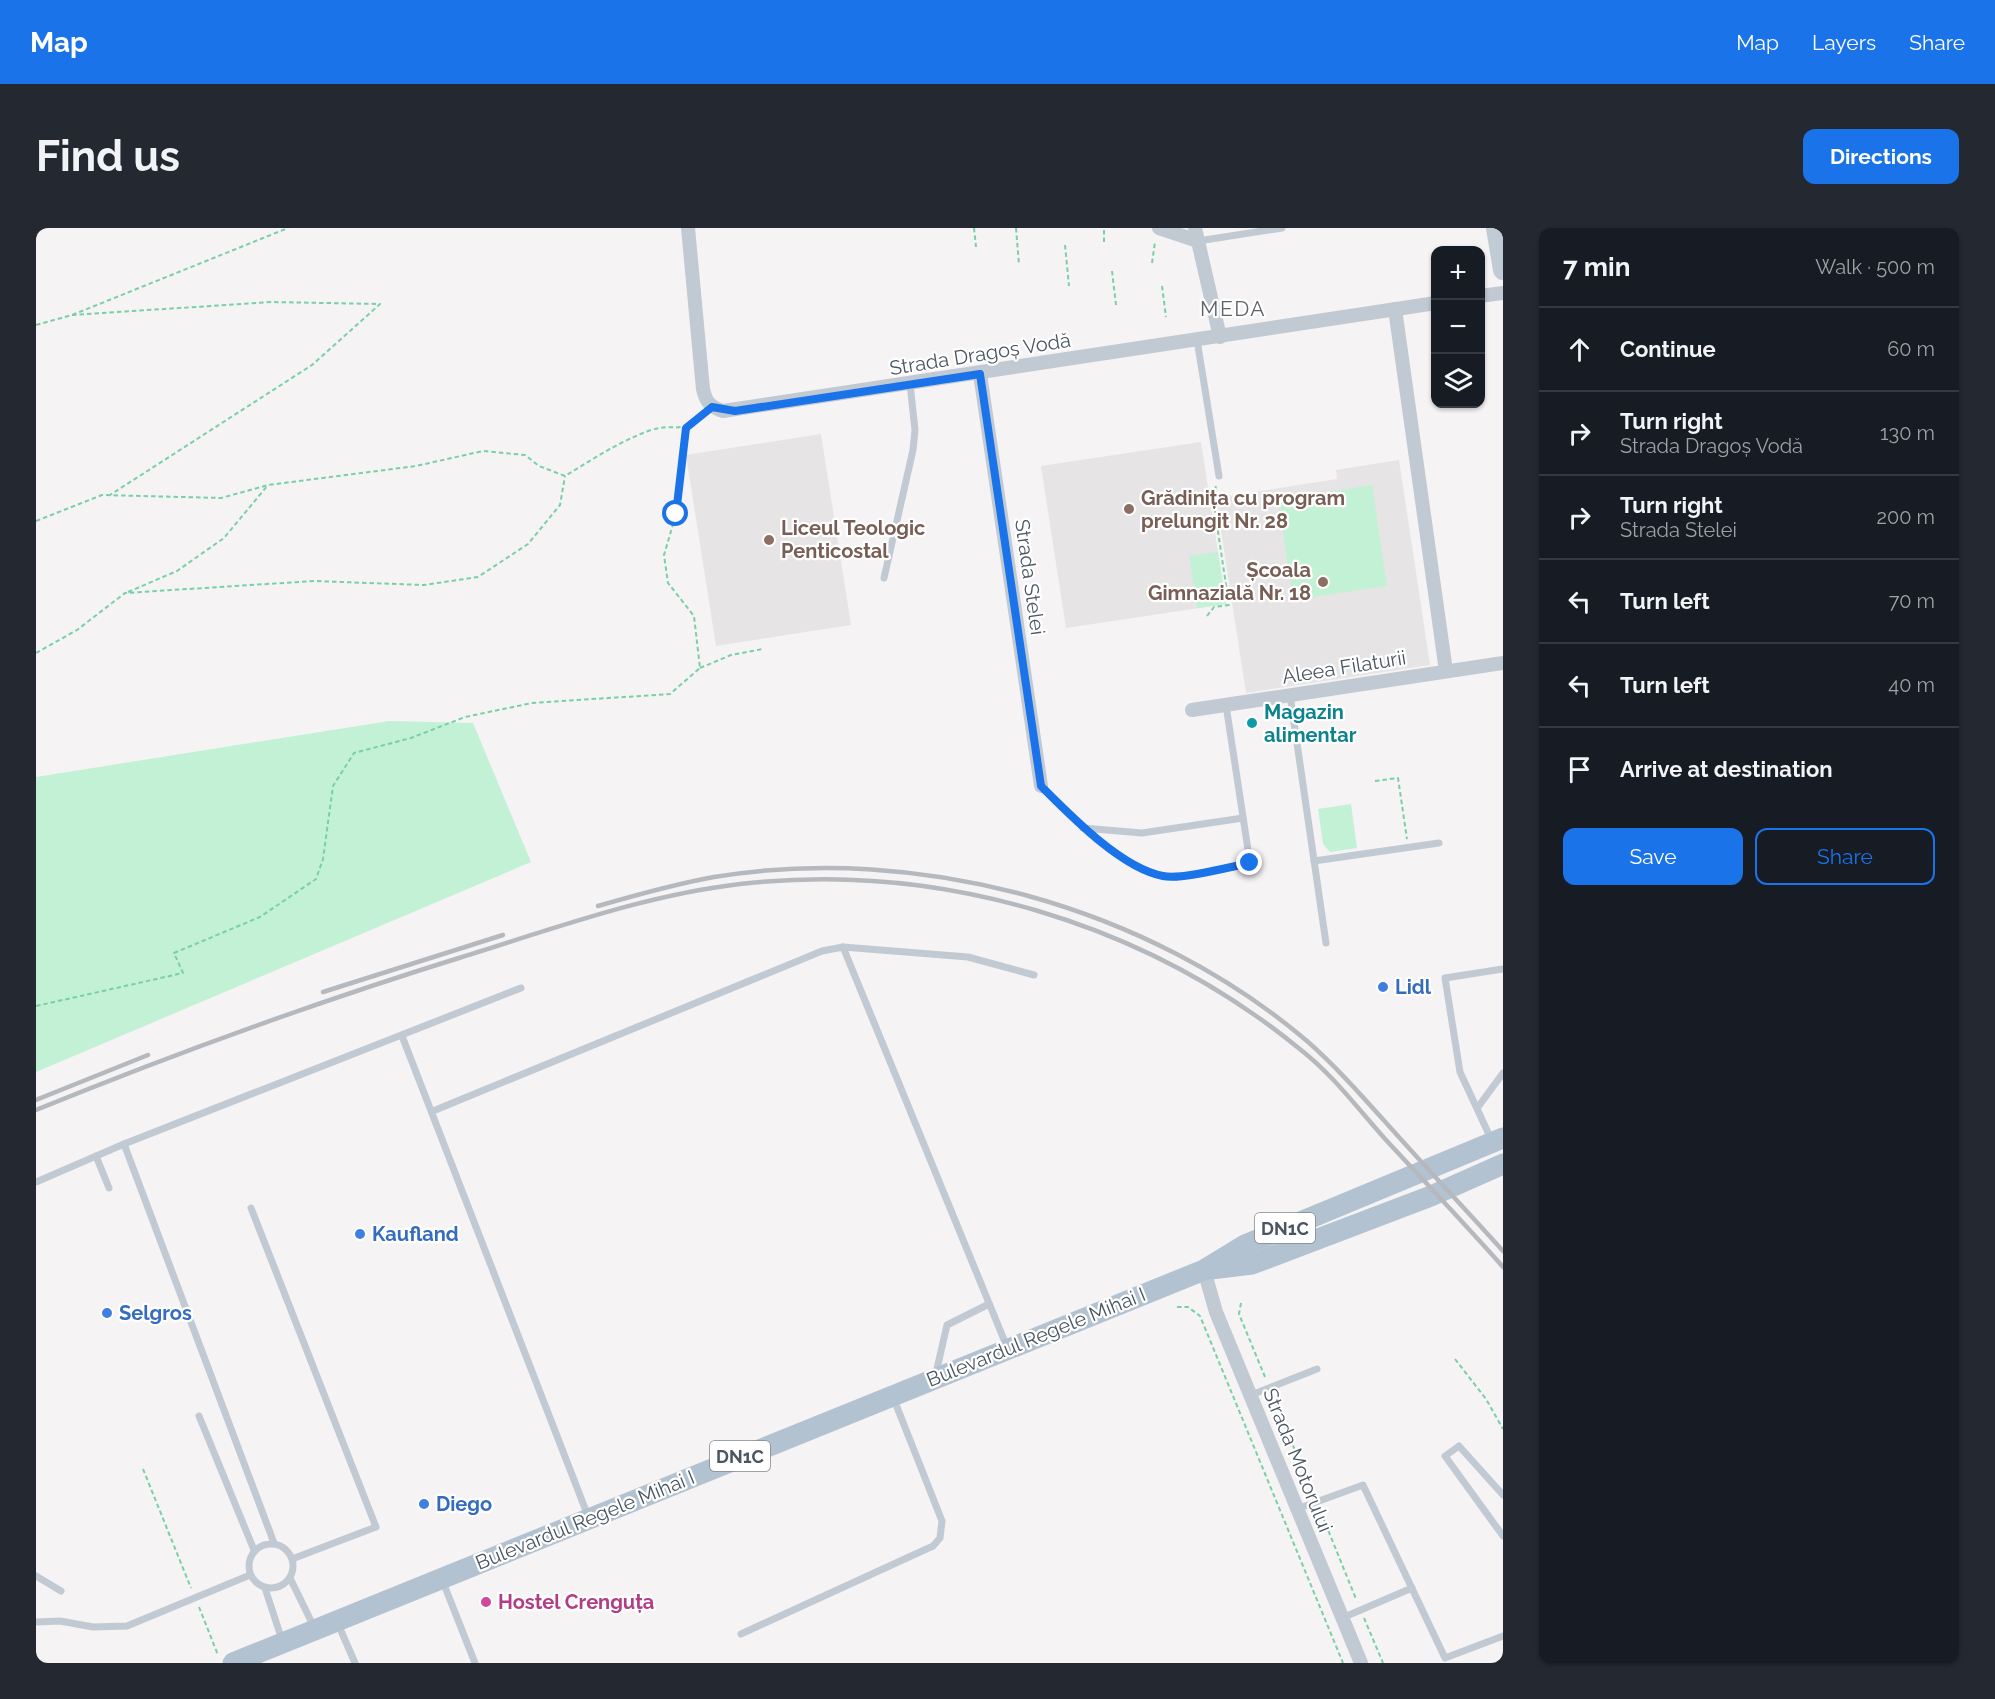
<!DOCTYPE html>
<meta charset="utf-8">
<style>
:root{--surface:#171b24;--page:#242831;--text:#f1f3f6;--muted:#9ea1a6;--line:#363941;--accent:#1a73e8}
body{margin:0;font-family:Raleway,sans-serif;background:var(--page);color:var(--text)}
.controls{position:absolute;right:18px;top:18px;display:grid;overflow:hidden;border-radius:12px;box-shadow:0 2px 4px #0004}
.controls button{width:54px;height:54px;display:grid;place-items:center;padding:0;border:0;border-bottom:2px solid var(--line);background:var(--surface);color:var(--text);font:30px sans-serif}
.stop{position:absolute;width:18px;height:18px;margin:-14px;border:4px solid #1a73e8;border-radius:50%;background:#fff}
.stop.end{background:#1a73e8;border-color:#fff;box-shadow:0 2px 6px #0008}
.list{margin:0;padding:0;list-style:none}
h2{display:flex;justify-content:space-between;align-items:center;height:78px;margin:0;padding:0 24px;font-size:26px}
h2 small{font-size:20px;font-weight:400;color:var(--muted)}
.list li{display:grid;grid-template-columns:39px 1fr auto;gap:18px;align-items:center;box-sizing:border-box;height:84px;padding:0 24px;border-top:2px solid var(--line)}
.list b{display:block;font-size:22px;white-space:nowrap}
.list p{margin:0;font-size:20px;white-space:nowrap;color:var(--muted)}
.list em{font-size:20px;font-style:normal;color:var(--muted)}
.actions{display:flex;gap:12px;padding:18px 24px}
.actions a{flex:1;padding:14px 0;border:2px solid var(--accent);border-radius:12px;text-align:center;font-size:21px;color:var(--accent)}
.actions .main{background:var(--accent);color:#fff}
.icon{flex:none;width:33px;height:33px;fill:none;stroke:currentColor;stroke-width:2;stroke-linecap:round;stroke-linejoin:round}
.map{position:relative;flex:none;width:1467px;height:1435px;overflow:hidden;border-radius:12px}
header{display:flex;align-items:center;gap:36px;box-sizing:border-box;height:84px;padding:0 30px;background:var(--accent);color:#fff}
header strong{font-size:28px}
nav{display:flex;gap:33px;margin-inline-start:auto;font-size:21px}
.intro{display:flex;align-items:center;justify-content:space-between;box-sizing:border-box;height:144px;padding:0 36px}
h1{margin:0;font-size:42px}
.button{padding:15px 27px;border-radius:12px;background:var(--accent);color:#fff;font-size:21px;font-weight:700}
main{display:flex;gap:36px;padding:0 36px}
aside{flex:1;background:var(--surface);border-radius:12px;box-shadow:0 2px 4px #0004}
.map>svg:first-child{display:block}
.education{fill:#e6e4e5}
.green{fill:#c3f1d5}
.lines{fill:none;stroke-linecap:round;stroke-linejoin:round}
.path{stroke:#7ad0a6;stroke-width:2;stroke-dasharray:4.5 3;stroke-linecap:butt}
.lane{stroke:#c1cad2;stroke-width:7}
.street{stroke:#c1cad2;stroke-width:14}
.secondary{stroke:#c1cbd6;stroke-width:20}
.primary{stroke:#b3c2d1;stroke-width:21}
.rail{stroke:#b5b8bd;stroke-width:4.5}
.route{stroke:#1a73e8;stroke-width:8}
.education-dot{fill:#8d6e63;stroke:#fff;stroke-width:2}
.culture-dot{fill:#0f9aa8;stroke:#fff;stroke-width:2}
.shop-dot{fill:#3f7fe0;stroke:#fff;stroke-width:2}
.hotel-dot{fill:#d1479c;stroke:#fff;stroke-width:2}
.labels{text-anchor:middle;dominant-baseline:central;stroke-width:4.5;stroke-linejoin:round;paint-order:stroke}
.shield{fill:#fff;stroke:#808990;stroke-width:1.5}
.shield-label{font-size:18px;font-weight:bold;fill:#4a5661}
.street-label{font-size:20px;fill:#4a5661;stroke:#fff}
.education-label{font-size:20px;font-weight:bold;fill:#785e54;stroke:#fff;text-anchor:start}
.culture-label{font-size:20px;font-weight:bold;fill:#0d838f;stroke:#fff;text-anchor:start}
.shop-label{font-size:20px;font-weight:bold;fill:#366cbe;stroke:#fff;text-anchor:start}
.hotel-label{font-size:20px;font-weight:bold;fill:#b23c85;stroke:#fff;text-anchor:start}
.neighbourhood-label{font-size:21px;letter-spacing:1.5px;fill:#5f6368;stroke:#fff}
</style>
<header>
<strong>Map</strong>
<nav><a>Map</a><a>Layers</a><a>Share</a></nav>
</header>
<div class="intro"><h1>Find us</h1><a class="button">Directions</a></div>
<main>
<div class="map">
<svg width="1467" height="1435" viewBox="0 0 1467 1435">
<rect width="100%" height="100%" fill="#f5f3f3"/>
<g class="education">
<path d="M785 206 815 397 680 418 650 227Z"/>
<path d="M1165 214 1190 376 1030 400 1005 238Z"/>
<path d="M1363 232 1394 437 1210 465 1180 270 1301 251 1300 242Z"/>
</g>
<g class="green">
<path d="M1336 257 1351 358 1257 372 1242 272Z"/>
<path d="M1182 324 1190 376 1161 380 1153 328Z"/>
<path d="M353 493 437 495 495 634 0 844V549Z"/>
<path d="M1315 576 1321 620 1294 624 1287 616 1282 581Z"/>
</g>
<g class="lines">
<g class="path">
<path d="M938 0 940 19"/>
<path d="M980 0 983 37"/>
<path d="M1068 14V0"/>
<path d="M1029 17 1033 58"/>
<path d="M1116 35 1119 14"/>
<path d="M1076 43 1080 77"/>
<path d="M1126 58 1130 89"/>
<path d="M36 87 235 74 344 76 276 137 74 267"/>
<path d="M0 97 36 87 252 0"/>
<path d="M0 293 66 267 185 270 232 257 380 238 447 223 489 227 503 238 529 248C557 231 584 213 615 202 641 194 640 208 666 187"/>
<path d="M92 364 141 343 188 310 232 257"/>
<path d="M1171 388 1178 379 1193 377 1177 270 1180 258"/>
<path d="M0 425 41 402 89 365 278 353 388 357 442 349 492 316 524 277 529 248"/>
<path d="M664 440 695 427 727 421"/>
<path d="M1339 553 1362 550 1371 611"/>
<path d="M0 778 147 745 138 725 224 689 280 651 287 631 297 558 318 525 375 510 429 489 496 475 634 466 664 440 658 388 632 355 628 327 640 286 650 200"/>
<path d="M1205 1075 1203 1086 1229 1149"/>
<path d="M1141 1079H1152L1164 1088 1307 1435"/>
<path d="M1419 1131 1450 1171 1467 1201"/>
<path d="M1237 1169 1277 1266"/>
<path d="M107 1241 155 1360"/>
<path d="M1284 1282 1320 1371"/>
<path d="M163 1379 182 1427"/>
<path d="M1328 1390 1347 1435"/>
</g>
<g class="lane">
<path d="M1162 13 1246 0"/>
<path d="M1161 112 1183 248"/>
<path d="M848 350 877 222 879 202 874 156"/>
<path d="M1254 467 1290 715"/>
<path d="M1005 558C1034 587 1085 640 1127 648 1145 652 1193 639 1214 635L1190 477"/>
<path d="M1047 600 1106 605 1207 590"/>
<path d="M1278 633 1403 615"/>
<path d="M807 719 932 729 998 747"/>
<path d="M366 808 552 1288"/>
<path d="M1442 879 1467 845"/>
<path d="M397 883 786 723 807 719 971 1119"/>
<path d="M1456 913 1424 844 1409 750 1467 741"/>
<path d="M88 916 485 760"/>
<path d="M60 928 73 960"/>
<path d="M0 954 88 916 238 1315"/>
<path d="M215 980 340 1299 256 1331"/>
<path d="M900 1145 911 1097 953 1076"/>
<path d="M1215 1167 1281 1141"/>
<path d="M163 1188 218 1322"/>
<path d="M1467 1267 1423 1218 1409 1228 1467 1308"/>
<path d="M1261 1281 1327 1257 1409 1430 1467 1408"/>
<circle cx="235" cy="1338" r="22"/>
<path d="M0 1348 25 1363"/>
<path d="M254 1350 278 1399"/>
<path d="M407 1354 439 1435"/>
<path d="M229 1360 246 1412"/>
<path d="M1306 1390 1376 1360"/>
<path d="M0 1394 24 1393 57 1399 91 1398 214 1347"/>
<path d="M302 1396 319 1435"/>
<path d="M705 1406 897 1318 904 1310 906 1293 857 1169"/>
</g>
<g class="street">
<path d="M652 0 667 161C670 174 674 179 687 183L1400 75"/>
<path d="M1123 0 1162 13"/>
<path d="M1159 0 1184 109"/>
<path d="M1444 68 1467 65"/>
<path d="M1359 81 1410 443"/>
<path d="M944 146 1005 558"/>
<path d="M1156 482 1467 435"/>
<path d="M1168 1042 1180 1084 1325 1435"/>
</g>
<path class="secondary" d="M1460 0 1467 42"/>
<g class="primary">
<path d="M1175 1041 1216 1036 1395 968 1467 936"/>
<path d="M197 1435 1168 1042 1209 1017 1467 910"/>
</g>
<g class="rail">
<path d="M562 678C600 667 639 656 678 649 884 615 1113 679 1271 813 1304 842 1331 874 1361 907 1396 946 1432 984 1467 1023"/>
<path d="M287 764 467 707"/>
<path d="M0 872 112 827"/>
<path d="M0 882C140 825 281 774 426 729 517 701 609 667 704 656 904 633 1110 695 1265 822 1298 848 1322 881 1350 912 1389 954 1429 996 1467 1039"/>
</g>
</g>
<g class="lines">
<path class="route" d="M640 286 650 200 676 179 699 183 944 146 1005 558C1034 587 1085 640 1127 648 1145 652 1193 639 1214 635"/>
</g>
<g class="education-dot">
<circle cx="1093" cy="281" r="6"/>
<circle cx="733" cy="312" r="6"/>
<circle cx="1287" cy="354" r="6"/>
</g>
<circle class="culture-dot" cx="1216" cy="495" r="6"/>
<g class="shop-dot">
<circle cx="1347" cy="759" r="6"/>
<circle cx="324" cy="1006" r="6"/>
<circle cx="71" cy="1085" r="6"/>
<circle cx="388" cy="1276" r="6"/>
</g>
<circle class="hotel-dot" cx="450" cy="1374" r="6"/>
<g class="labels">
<g class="shield">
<rect x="1219" y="985" width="60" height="30" rx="4.5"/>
<rect x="674" y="1213" width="60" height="30" rx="4.5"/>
</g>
<g class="shield-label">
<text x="1249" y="1000">DN1C</text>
<text x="704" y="1228">DN1C</text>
</g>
<g class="street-label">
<text transform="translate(944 126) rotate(-9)">Strada Dragoș Vodă</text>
<text transform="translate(994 349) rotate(82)">Strada Stelei</text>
<text transform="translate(1308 439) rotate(-9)">Aleea Filaturii</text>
<text transform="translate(1000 1109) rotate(-22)">Bulevardul Regele Mihai I</text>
<text transform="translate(1262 1232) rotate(68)">Strada Motorului</text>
<text transform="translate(549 1292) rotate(-22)">Bulevardul Regele Mihai I</text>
</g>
<g class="education-label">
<text x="1105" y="270">Grădinița cu program<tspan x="1105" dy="23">prelungit Nr. 28</tspan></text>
<text x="745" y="300">Liceul Teologic<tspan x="745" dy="23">Penticostal</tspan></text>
<text x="1275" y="342" text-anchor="end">Școala<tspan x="1275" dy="23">Gimnazială Nr. 18</tspan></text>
</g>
<g class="culture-label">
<text x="1228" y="484">Magazin<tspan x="1228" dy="23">alimentar</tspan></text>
</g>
<g class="shop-label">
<text x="1359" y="759">Lidl</text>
<text x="336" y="1006">Kaufland</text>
<text x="83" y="1085">Selgros</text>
<text x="400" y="1276">Diego</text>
</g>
<g class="hotel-label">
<text x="462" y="1374">Hostel Crenguța</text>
</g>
<g class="neighbourhood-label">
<text x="1197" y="80">MEDA</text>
</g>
</g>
</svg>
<div class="controls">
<button>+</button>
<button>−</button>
<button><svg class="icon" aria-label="layers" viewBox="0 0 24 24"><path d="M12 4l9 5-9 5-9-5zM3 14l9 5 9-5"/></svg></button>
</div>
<div class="stop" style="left:640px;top:286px"></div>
<div class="stop end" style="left:1214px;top:635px"></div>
</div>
<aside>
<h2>7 min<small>Walk · 500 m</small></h2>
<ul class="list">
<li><svg class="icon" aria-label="ahead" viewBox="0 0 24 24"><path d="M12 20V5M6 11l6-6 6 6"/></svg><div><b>Continue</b></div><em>60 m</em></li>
<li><svg class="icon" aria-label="right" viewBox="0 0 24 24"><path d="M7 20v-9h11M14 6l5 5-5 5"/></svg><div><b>Turn right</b><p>Strada Dragoș Vodă</p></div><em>130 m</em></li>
<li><svg class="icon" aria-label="right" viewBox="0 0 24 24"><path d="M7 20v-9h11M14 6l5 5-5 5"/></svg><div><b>Turn right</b><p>Strada Stelei</p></div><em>200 m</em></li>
<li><svg class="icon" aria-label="left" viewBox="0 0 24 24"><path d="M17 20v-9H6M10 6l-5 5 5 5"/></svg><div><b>Turn left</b></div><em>70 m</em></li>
<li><svg class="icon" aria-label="left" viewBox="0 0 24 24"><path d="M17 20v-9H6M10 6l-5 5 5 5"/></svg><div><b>Turn left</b></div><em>40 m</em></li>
<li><svg class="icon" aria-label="arrive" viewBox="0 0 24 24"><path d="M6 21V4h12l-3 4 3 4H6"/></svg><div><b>Arrive at destination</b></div></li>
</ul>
<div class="actions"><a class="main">Save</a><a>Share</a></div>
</aside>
</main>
